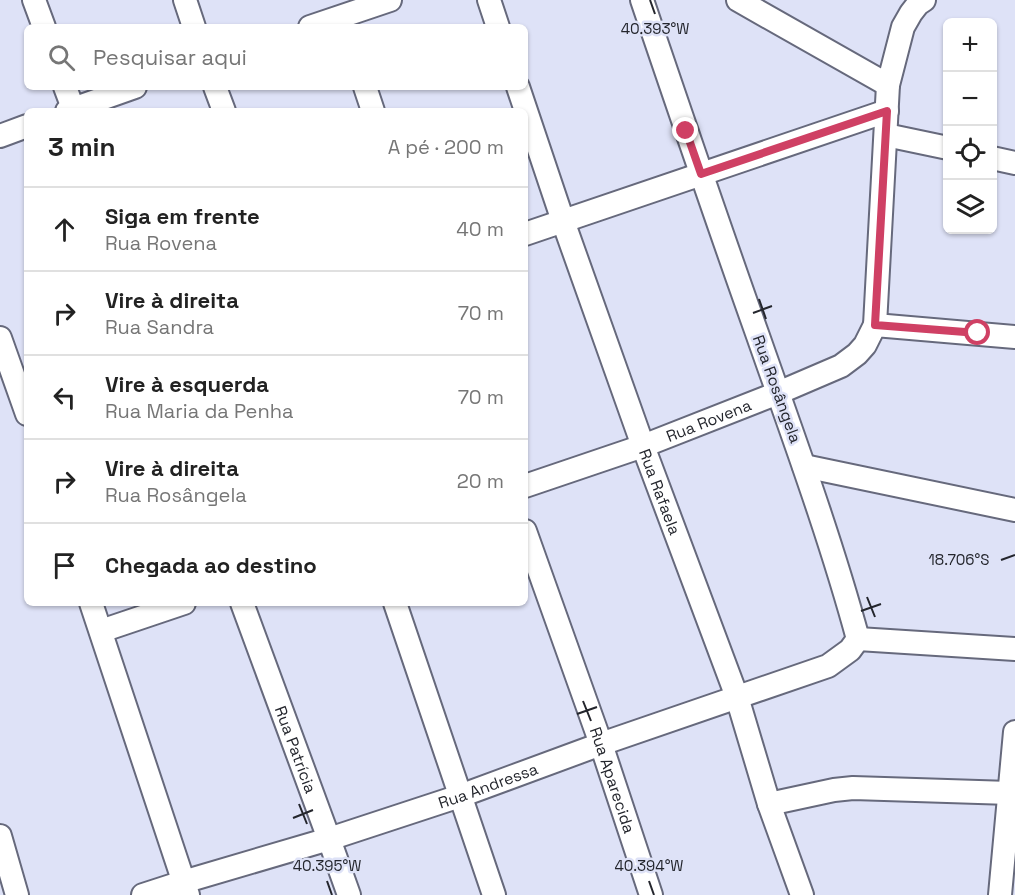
<!DOCTYPE html>
<html lang="pt">
<meta charset="utf-8">
<style>
:root{--surface:#fff;--page:#f6f6f6;--text:#222;--muted:#767676;--line:#e0e0e0}
body{margin:0;font-family:"Space Grotesk",sans-serif;background:var(--page);color:var(--text)}
.controls{position:absolute;right:18px;top:18px;display:grid;overflow:hidden;border-radius:9px;box-shadow:0 2px 4px #0004}
.controls button{width:54px;height:54px;display:grid;place-items:center;padding:0;border:0;border-bottom:2px solid var(--line);background:var(--surface);color:var(--text);font:30px sans-serif}
.stop{position:absolute;width:18px;height:18px;margin:-14px;border:4px solid #cf4064;border-radius:50%;background:#fff}
.stop.end{background:#cf4064;border-color:#fff;box-shadow:0 2px 6px #0008}
.list{margin:0;padding:0;list-style:none}
h2{display:flex;justify-content:space-between;align-items:center;height:78px;margin:0;padding:0 24px;font-size:26px}
h2 small{font-size:20px;font-weight:400;color:var(--muted)}
.list li{display:grid;grid-template-columns:39px 1fr auto;gap:18px;align-items:center;box-sizing:border-box;height:84px;padding:0 24px;border-top:2px solid var(--line)}
.list b{display:block;font-size:22px;white-space:nowrap}
.list p{margin:0;font-size:20px;white-space:nowrap;color:var(--muted)}
.list em{font-size:20px;font-style:normal;color:var(--muted)}
.icon{flex:none;width:33px;height:33px;fill:none;stroke:currentColor;stroke-width:2;stroke-linecap:round;stroke-linejoin:round}
.map{position:relative;flex:none;width:1015px;height:895px;overflow:hidden}
.search{position:absolute;background:var(--surface);box-shadow:0 2px 4px #0004;left:24px;top:24px;width:504px;height:66px;display:flex;align-items:center;gap:15px;box-sizing:border-box;padding:0 21px;border-radius:9px;color:var(--muted);font-size:22px}
.panel{position:absolute;background:var(--surface);box-shadow:0 2px 4px #0004;left:24px;top:108px;width:504px;height:498px;border-radius:9px}
.map>svg:first-child{display:block}
.lines{fill:none;stroke-linecap:round;stroke-linejoin:round}
.street-casing{stroke:#66697c;stroke-width:26}
.street{stroke:#fff;stroke-width:22}
.route{stroke:#cf4064;stroke-width:8}
.ticks{fill:none;stroke:#24262d;stroke-width:2}
.labels{text-anchor:middle;dominant-baseline:central;stroke-width:5;stroke-linejoin:round;paint-order:stroke}
.street-label{font-size:16px;fill:#24262d;stroke:#dee2f7}
.ticks-label{font-size:15px;text-anchor:middle;fill:#24262d;stroke:#dee2f7;stroke-width:5;stroke-linejoin:round;paint-order:stroke}
</style>
<div class="map">
<svg width="1015" height="895" viewBox="0 0 1015 895">
<rect width="100%" height="100%" fill="#dee2f7"/>
<g class="lines">
<g class="street-casing">
<g id="street">
<path d="M34 0 44 27"/>
<path d="M185 0 194 27"/>
<path d="M489 0 498 27"/>
<path d="M738 0 888 85"/>
<path d="M310 27 390 0"/>
<path d="M65 87 74 111"/>
<path d="M215 87 224 111"/>
<path d="M365 87 373 111"/>
<path id="s1" d="M518 87 563 221 643 446 737 697 769 804 802 895"/>
<path d="M67 111 135 87"/>
<path d="M886 135 948 148"/>
<path d="M0 136 27 126"/>
<path d="M992 158 1015 163"/>
<path d="M525 234 887 111"/>
<path d="M875 325 888 85 903 27 911 13 918 4 924 0"/>
<path d="M0 338 27 414"/>
<path d="M804 466 1015 510"/>
<path id="s2" d="M525 486 643 446 778 393 841 366 857 354 865 345 875 325 1015 337"/>
<path id="s3" d="M525 531 601 744 651 895"/>
<path d="M91 603 188 895"/>
<path id="s4" d="M242 603 329 839 349 895"/>
<path d="M395 603 494 895"/>
<path d="M101 631 184 603"/>
<path d="M858 639 1015 649"/>
<path d="M769 804 834 790 853 788 1010 793"/>
<path d="M0 836 17 895"/>
<path id="s5" d="M143 895 183 882 329 839 460 796 601 744 828 666 850 650 858 639C830 536 793 436 758 336 718 224 680 112 642 0"/>
<path d="M1000 895 1015 732"/>
</g>
</g>
<use href="#street" class="street"/>
</g>
<g class="lines">
<path class="route" d="M686 131 701 174 887 111 875 325 978 333"/>
</g>
<path class="ticks" d="M650 0 655 14M759 299 766 319M753 313 772 306M1001 560 1015 555M867 597 875 617M861 611 881 604M583 701 591 721M577 714 597 707M299 804 307 824M293 818 313 810M327 881 332 895M649 881 654 895"/>
<g class="labels">
<g class="street-label">
<text transform="translate(777 389) rotate(70)">Rua Rosângela</text>
<text stroke="none"><textPath href="#s2" startOffset="195">Rua Rovena</textPath></text>
<text stroke="none"><textPath href="#s1" startOffset="429">Rua Rafaela</textPath></text>
<text stroke="none"><textPath href="#s4" startOffset="156">Rua Patrícia</textPath></text>
<text stroke="none"><textPath href="#s3" startOffset="264">Rua Aparecida</textPath></text>
<text stroke="none"><textPath href="#s5" startOffset="362">Rua Andressa</textPath></text>
</g>
</g>
<g class="ticks-label">
<text x="655" y="34">40.393°W</text>
<text x="959" y="565">18.706°S</text>
<text x="327" y="871">40.395°W</text>
<text x="649" y="871">40.394°W</text>
</g>
</svg>
<div class="controls">
<button>+</button>
<button>−</button>
<button><svg class="icon" aria-label="locate" viewBox="0 0 24 24"><circle cx="12" cy="12" r="6"/><path d="M12 2v4M12 18v4M2 12h4M18 12h4"/></svg></button>
<button><svg class="icon" aria-label="layers" viewBox="0 0 24 24"><path d="M12 4l9 5-9 5-9-5zM3 14l9 5 9-5"/></svg></button>
</div>
<div class="stop" style="left:978px;top:333px"></div>
<div class="stop end" style="left:686px;top:131px"></div>
<div class="search"><svg class="icon" aria-label="search" viewBox="0 0 24 24"><circle cx="10" cy="10" r="6"/><path d="M15 15l6 6"/></svg>Pesquisar aqui</div>
<section class="panel">
<h2>3 min<small>A pé · 200 m</small></h2>
<ul class="list">
<li><svg class="icon" aria-label="ahead" viewBox="0 0 24 24"><path d="M12 20V5M6 11l6-6 6 6"/></svg><div><b>Siga em frente</b><p>Rua Rovena</p></div><em>40 m</em></li>
<li><svg class="icon" aria-label="right" viewBox="0 0 24 24"><path d="M7 20v-9h11M14 6l5 5-5 5"/></svg><div><b>Vire à direita</b><p>Rua Sandra</p></div><em>70 m</em></li>
<li><svg class="icon" aria-label="left" viewBox="0 0 24 24"><path d="M17 20v-9H6M10 6l-5 5 5 5"/></svg><div><b>Vire à esquerda</b><p>Rua Maria da Penha</p></div><em>70 m</em></li>
<li><svg class="icon" aria-label="right" viewBox="0 0 24 24"><path d="M7 20v-9h11M14 6l5 5-5 5"/></svg><div><b>Vire à direita</b><p>Rua Rosângela</p></div><em>20 m</em></li>
<li><svg class="icon" aria-label="arrive" viewBox="0 0 24 24"><path d="M6 21V4h12l-3 4 3 4H6"/></svg><div><b>Chegada ao destino</b></div></li>
</ul>
</section>
</div>
